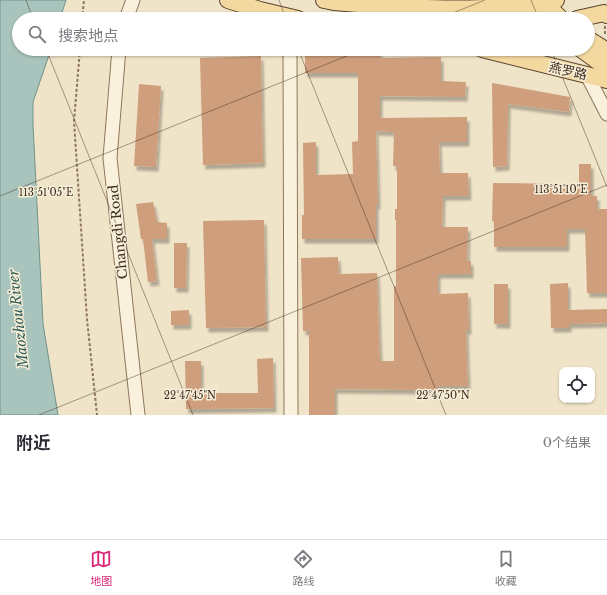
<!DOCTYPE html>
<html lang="zh">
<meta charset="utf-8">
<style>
:root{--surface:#fff;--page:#f7f7f7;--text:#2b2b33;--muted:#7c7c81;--line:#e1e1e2;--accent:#db2777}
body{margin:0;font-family:"Libre Baskerville","Noto Sans SC",serif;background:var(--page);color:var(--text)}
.controls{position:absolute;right:12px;bottom:12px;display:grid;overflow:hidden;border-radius:8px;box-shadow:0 1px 3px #0004}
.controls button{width:36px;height:36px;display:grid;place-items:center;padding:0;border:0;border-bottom:1px solid var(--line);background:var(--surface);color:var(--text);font:20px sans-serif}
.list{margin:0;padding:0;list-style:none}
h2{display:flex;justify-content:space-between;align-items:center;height:52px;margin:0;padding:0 16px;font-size:17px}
h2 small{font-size:13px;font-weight:400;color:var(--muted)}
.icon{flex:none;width:22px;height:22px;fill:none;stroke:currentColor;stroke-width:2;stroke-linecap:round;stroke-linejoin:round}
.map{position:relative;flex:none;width:607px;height:415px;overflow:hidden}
.search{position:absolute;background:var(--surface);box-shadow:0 1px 3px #0004;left:12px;right:12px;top:12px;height:44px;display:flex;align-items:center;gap:10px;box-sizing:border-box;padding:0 14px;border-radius:22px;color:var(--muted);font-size:15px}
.sheet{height:124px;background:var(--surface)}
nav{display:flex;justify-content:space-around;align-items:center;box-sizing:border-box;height:56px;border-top:1px solid var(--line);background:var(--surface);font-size:11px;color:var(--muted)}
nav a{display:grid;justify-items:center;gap:2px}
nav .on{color:var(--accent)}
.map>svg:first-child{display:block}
.water{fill:#a9c4bc;stroke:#6f938a}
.building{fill:#cf9f7d;filter:url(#shadow)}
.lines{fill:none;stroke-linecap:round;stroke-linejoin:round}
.minor-casing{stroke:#8d765c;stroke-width:15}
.major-casing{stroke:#5b4430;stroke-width:18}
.path{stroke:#8d765c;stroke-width:2;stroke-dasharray:3 2;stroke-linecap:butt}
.minor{stroke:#faf1dc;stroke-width:13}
.major{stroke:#f3d9a0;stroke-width:16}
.ticks{fill:none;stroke:#3d2e20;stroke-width:1;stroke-opacity:0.45}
.labels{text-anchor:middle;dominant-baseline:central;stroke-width:3;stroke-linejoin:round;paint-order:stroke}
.street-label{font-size:13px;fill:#3d2e20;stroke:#f7eed8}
.water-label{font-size:14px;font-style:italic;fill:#2f5d5a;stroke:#f7eed8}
.ticks-label{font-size:10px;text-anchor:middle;fill:#3d2e20;stroke:#f7eed8;stroke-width:3;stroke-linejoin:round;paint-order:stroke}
</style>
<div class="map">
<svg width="607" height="415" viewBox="0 0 607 415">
<defs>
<filter id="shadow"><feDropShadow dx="2.5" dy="4.5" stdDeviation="1" flood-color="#0004"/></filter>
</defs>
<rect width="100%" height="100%" fill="#f0e4c8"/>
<path class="water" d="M0 0H66L60 19H19V49H51L33 102V125L43 324 58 415H0Z"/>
<g class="building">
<path d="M305 50 380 51V58L441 57V81L466 82 465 97 380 96V118L467 117V142H439L440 173H468L469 196H443L442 227H468L467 261H471V274H438V294L468 293 469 330H466L468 386H438V390L335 389V415H309V331H303L301 258 338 257 339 274 377 273 380 361H394V286H396V220H395V209H397V166H393L394 132 376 131 378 205H376V239H302V215H304L303 143 316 142V175L353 174 352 142 358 141V73H305Z"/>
<path d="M261 56 263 163 203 165 200 58Z"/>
<path d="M492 83 570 97 569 112 508 104 507 166 493 167Z"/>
<path d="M139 84 161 86 156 167 134 166Z"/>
<path d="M579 164H591V196H597V209H607V293H587L585 229H567V247H494V221H492L493 183 579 184Z"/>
<path d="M153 202 157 222 167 223V239H152L157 281 148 282 143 239H141L136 204Z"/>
<path d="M264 220 266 327 206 328 203 221Z"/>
<path d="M174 243H187L186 288H174Z"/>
<path d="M568 283V310L607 309V323L569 324V328H551L550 284Z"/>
<rect x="494" y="284" width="14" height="40"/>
<path d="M189 310V325H171V311Z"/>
<path d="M273 358 274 408 186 409 185 361H201V393H258L257 359Z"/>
</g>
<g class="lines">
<g class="minor-casing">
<g id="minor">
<path d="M126 19 133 0"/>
<path d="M119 49 110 158 138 415"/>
<path d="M290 49 291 415"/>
<path d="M587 75 607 114"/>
</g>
</g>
<g class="major-casing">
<g id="major">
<path d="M228 0 260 10 298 19"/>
<path d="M324 0 334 2C407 8 483 14 556 0"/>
<path d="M544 2 561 19"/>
<path d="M531 4 545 19"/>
<path d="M577 19 604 13 607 15"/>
<path d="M588 39 607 51"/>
<path d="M482 49 607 80"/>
<path d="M581 49 607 68"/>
</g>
</g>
<g class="path">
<path d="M82 19 84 0"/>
<path d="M605 26V34H607"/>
<path d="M80 49 74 121 87 319 97 415"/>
</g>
<use href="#minor" class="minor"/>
<use href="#major" class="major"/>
</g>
<path class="ticks" d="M26 0 33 19M279 0 286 19M531 0 539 19M438 19 485 0M46 49 193 415M298 49 446 415M551 49 607 187M0 196 364 49M39 415 607 185"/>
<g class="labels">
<g class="street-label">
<text transform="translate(568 71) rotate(13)">燕罗路</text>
<text transform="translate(118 232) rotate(-96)">Changdi Road</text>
</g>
<g class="water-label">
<text transform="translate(18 319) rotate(-96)">Maozhou River</text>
</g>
</g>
<g class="ticks-label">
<text x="561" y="193">113°51'10"E</text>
<text x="46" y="196">113°51'05"E</text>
<text x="190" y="399">22°47'45"N</text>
<text x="443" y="399">22°47'50"N</text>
</g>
</svg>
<div class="controls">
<button><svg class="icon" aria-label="locate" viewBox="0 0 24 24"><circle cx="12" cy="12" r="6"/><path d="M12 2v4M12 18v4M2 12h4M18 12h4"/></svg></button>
</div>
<div class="search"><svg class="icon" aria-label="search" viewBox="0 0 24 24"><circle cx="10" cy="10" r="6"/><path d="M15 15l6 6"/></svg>搜索地点</div>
</div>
<section class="sheet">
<h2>附近<small>0个结果</small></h2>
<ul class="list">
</ul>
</section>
<nav>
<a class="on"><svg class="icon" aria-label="map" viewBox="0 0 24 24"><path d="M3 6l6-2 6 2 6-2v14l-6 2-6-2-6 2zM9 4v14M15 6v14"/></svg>地图</a>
<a><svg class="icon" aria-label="directions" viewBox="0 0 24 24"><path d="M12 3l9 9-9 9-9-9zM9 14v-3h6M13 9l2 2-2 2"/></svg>路线</a>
<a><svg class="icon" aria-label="saved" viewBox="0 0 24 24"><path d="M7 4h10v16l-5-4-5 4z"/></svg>收藏</a>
</nav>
